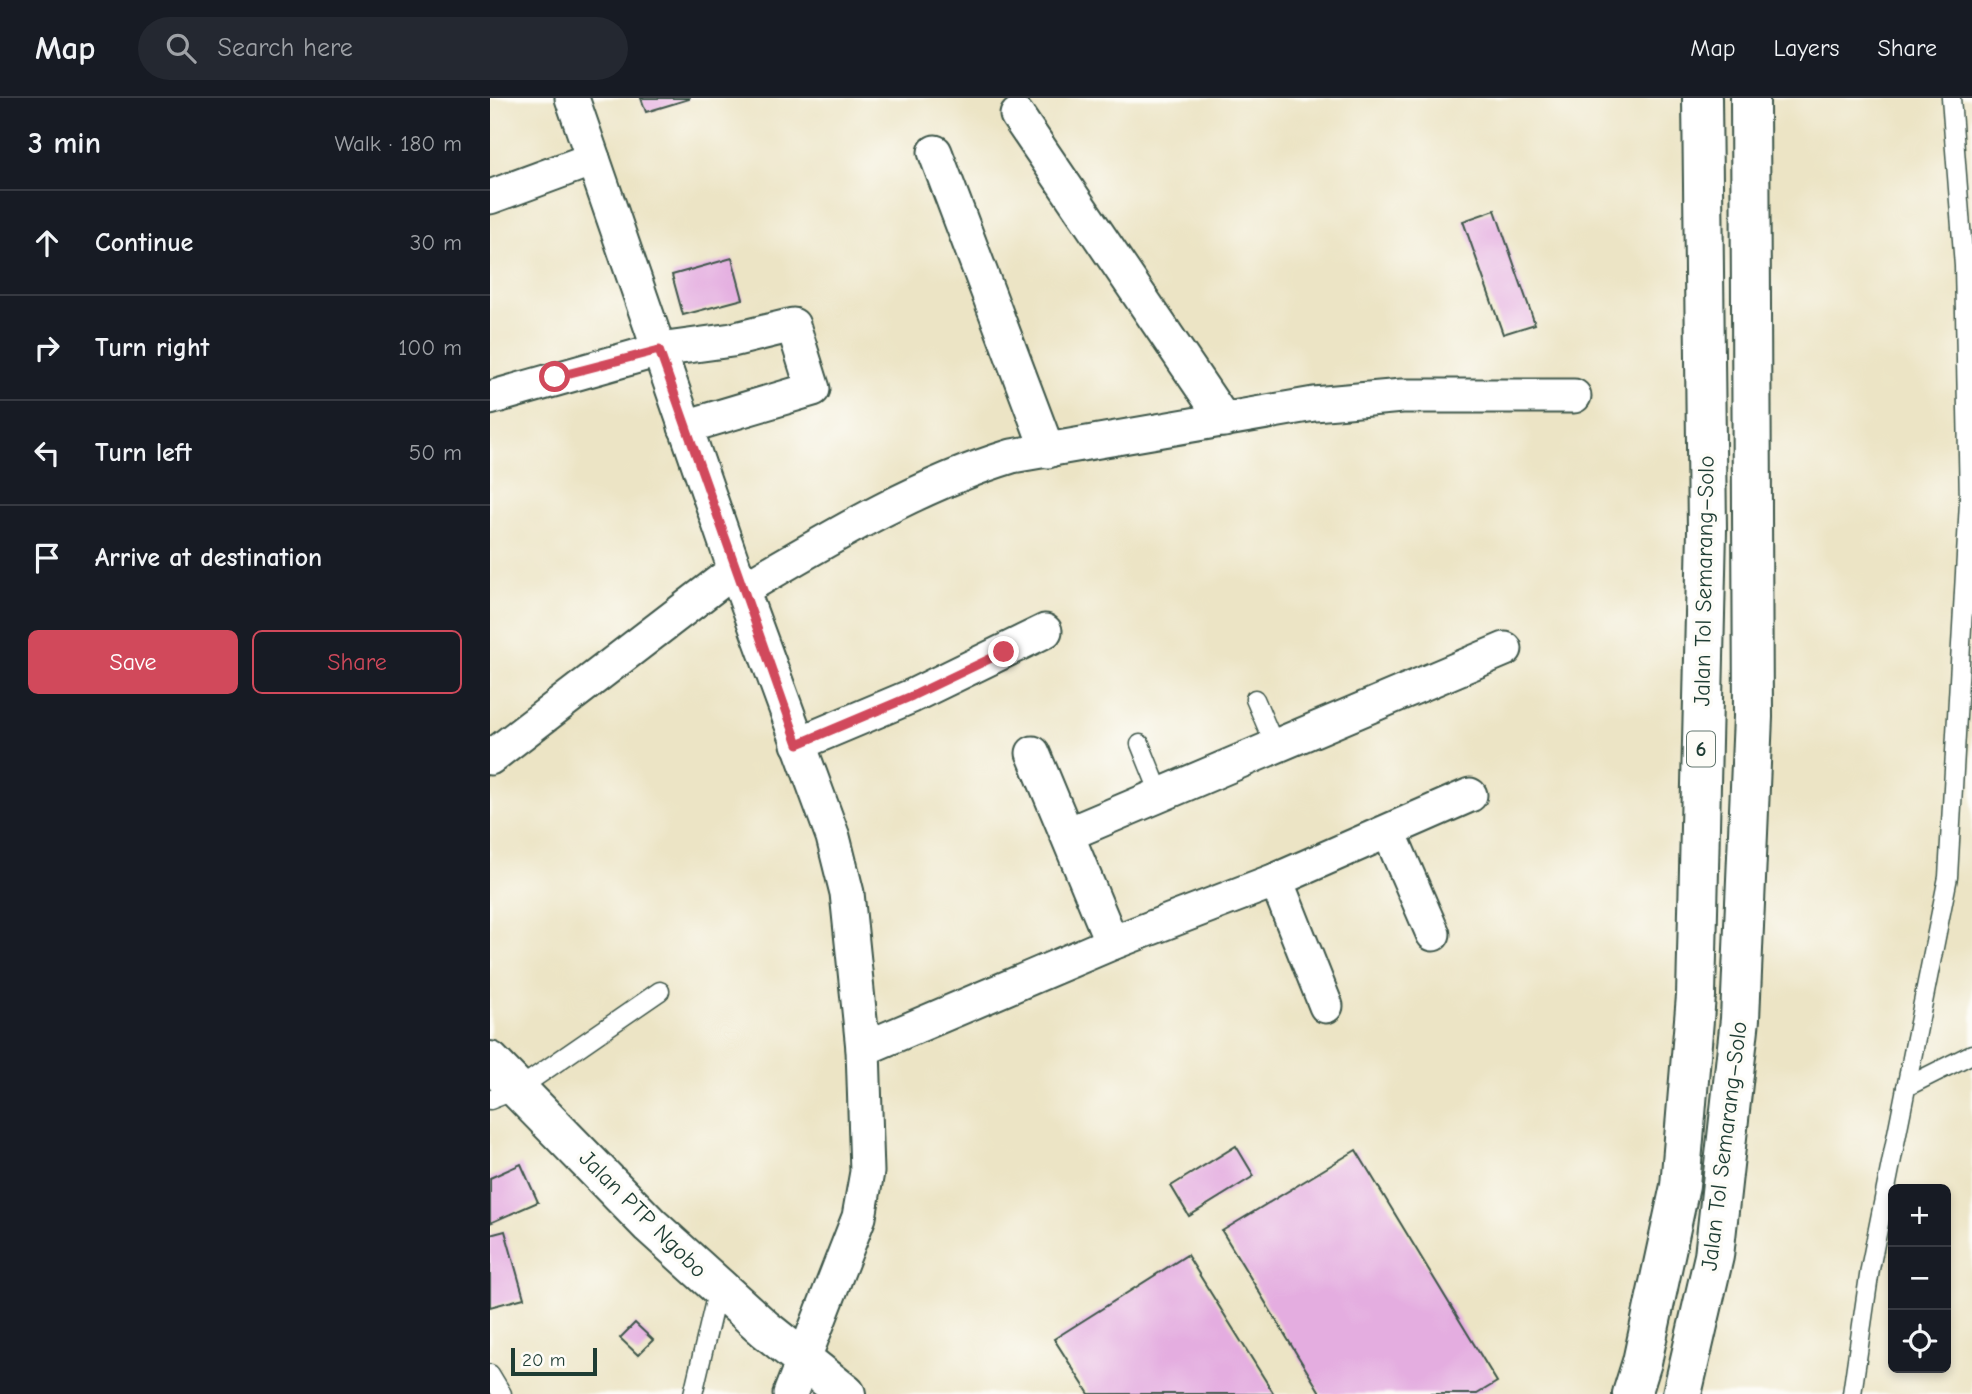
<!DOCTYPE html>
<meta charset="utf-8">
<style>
:root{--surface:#171b24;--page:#242831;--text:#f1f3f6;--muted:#9ea1a6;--line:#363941;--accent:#d1495b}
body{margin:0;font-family:"Comic Neue",sans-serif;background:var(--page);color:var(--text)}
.controls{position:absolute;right:21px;bottom:21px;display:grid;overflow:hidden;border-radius:10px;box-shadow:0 4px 10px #0003}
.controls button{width:63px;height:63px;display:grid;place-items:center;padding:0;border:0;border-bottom:2px solid var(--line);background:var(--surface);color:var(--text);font:35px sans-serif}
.scale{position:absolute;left:21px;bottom:18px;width:86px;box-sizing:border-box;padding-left:7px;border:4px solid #1f3d34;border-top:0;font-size:19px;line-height:24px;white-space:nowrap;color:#1f3d34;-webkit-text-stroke:5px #fdfcf7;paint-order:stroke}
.stop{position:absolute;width:21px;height:21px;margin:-16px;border:5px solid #d1495b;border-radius:50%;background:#fff}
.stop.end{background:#d1495b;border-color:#fff;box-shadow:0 2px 7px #0008}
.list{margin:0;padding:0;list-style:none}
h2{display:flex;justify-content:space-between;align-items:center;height:91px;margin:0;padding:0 28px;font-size:30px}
h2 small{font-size:23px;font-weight:400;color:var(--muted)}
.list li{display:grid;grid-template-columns:46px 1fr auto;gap:21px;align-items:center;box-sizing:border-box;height:105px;padding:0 28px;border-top:2px solid var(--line)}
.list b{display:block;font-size:26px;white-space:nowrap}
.list em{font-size:23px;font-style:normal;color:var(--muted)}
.actions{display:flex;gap:14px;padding:21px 28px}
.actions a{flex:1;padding:16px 0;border:2px solid var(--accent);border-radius:10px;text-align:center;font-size:24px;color:var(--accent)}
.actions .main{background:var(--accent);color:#fff}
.icon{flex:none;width:38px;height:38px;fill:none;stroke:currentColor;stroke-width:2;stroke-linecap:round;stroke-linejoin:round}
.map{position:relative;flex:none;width:1482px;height:1296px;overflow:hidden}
header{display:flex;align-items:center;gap:42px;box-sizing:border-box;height:98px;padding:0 35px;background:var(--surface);border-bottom:2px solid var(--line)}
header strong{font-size:33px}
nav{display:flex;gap:38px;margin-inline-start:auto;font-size:24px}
.search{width:490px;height:63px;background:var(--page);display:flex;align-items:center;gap:18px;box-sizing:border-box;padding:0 24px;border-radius:38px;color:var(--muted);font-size:26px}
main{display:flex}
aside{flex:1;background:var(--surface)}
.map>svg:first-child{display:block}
.building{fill:#e4ade0}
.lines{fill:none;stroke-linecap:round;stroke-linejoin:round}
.service-casing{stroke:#3e564a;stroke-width:21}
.minor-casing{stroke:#3e564a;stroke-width:37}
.secondary-casing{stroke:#3e564a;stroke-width:42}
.motorway-casing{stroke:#3e564a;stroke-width:42}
.service{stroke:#fff;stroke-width:18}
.minor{stroke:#fff;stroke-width:33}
.secondary{stroke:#fff;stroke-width:38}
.motorway{stroke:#fff;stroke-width:38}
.route{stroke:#d1495b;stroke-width:9}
.labels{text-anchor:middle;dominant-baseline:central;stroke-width:7;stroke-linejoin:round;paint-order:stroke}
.shield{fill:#fdfcf7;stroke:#62766e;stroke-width:2}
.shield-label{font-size:21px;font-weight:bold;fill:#1f3d34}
.street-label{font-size:23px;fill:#1f3d34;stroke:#fdfcf7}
</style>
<header>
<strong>Map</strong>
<div class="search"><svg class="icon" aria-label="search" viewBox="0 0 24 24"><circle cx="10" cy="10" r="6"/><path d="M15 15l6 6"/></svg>Search here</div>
<nav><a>Map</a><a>Layers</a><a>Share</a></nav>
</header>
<main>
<aside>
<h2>3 min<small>Walk · 180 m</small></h2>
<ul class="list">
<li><svg class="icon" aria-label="ahead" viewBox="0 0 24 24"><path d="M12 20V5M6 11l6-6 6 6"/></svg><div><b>Continue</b></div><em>30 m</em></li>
<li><svg class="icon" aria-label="right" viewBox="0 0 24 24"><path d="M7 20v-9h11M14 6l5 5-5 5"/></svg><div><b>Turn right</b></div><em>100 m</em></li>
<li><svg class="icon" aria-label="left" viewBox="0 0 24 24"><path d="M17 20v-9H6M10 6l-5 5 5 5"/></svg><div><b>Turn left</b></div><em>50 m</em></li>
<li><svg class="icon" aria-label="arrive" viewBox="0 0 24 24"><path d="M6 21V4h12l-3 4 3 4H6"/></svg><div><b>Arrive at destination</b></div></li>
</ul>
<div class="actions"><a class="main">Save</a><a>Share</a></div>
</aside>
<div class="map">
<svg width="1482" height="1296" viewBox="0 0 1482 1296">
<rect width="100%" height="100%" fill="#fdfcf7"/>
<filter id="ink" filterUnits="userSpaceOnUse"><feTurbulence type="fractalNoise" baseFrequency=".0143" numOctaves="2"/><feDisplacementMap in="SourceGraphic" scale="14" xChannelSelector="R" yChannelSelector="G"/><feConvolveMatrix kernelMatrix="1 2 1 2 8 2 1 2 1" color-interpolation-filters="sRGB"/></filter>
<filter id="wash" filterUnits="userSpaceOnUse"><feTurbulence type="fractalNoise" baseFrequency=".00686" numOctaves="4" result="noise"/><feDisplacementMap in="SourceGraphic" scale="28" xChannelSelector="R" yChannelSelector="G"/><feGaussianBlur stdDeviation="1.57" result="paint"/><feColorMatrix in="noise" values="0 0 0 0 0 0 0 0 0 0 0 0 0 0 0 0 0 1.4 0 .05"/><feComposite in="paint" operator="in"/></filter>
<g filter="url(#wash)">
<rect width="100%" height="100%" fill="#ece4c5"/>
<g id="blocks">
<g class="building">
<path d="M151 0H199V1L156 14Z"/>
<path d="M1005 112 1045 226 1013 236 973 123Z"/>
<path d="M242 160 253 201 193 217 182 177Z"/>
<path d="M746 1048 764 1078 699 1118 681 1088Z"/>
<path d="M866 1052 1007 1284 987 1296H831L732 1133Z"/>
<path d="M31 1066 48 1104 0 1125V1080Z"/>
<path d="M15 1133 34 1200 0 1209V1137Z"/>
<path d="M697 1157 784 1296H599L564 1241Z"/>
<path d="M145 1225 163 1242 148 1257 130 1240Z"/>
</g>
</g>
</g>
<g filter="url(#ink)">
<use href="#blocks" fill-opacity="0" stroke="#3e564a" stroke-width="2"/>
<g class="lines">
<g class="service-casing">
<g id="service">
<path d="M765 601 785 648"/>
<path d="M650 646 671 698"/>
<path d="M1416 989 1482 956"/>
<path d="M0 1002 28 991 170 893"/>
<path d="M0 1276 12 1296"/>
<path d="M203 1296 228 1190"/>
<path d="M1362 1296 1380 1171 1458 779 1479 404 1474 168 1461 0"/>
</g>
</g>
<g class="minor-casing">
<g id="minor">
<path d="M82 0 245 472 343 739 357 795 373 951 377 1074 369 1119 300 1296"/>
<path d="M527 17 734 322"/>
<path d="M445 54 558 353"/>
<path d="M0 99 103 61"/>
<path d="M0 300 169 252 242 242 303 227 323 291 195 329"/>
<path d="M253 491C338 441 427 387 522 358L824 306 912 298H1084"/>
<path d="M308 646 422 598 555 533"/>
<path d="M543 655 622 845"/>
<path d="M0 660 245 472"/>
<path d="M899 734 943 836"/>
<path d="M578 736 1015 551"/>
<path d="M786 782 836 908"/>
<path d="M373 951 622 845 786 782 980 697"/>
</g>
</g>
<g class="secondary-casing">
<path id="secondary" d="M0 963 160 1127 275 1231 356 1296"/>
</g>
<g class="motorway-casing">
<g id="motorway">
<path d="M1142 1296 1152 1264 1190 1088 1206 898 1217 432 1212 0"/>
<path d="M1192 1296 1224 1158 1250 921 1263 619 1260 0"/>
</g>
</g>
<use href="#service" class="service"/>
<use href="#minor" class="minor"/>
<use href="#secondary" class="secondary"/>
<use href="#motorway" class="motorway"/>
</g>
</g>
<g class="lines" filter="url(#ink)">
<path class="route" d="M65 279 169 252 308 646 422 598 514 554"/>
</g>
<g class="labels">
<rect class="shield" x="1197" y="633.5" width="28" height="35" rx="5"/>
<g class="shield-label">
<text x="1211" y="651">6</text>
</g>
<g class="street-label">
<text transform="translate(1214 483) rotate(-89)">Jalan Tol Semarang–Solo</text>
<text transform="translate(1234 1048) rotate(-83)">Jalan Tol Semarang–Solo</text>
<text transform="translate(153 1116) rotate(45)">Jalan PTP Ngobo</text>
</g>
</g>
</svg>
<div class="controls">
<button>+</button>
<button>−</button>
<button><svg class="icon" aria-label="locate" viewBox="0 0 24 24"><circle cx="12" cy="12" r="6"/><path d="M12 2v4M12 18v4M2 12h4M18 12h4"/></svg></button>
</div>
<div class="scale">20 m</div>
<div class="stop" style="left:65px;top:279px"></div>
<div class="stop end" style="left:514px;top:554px"></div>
</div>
</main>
